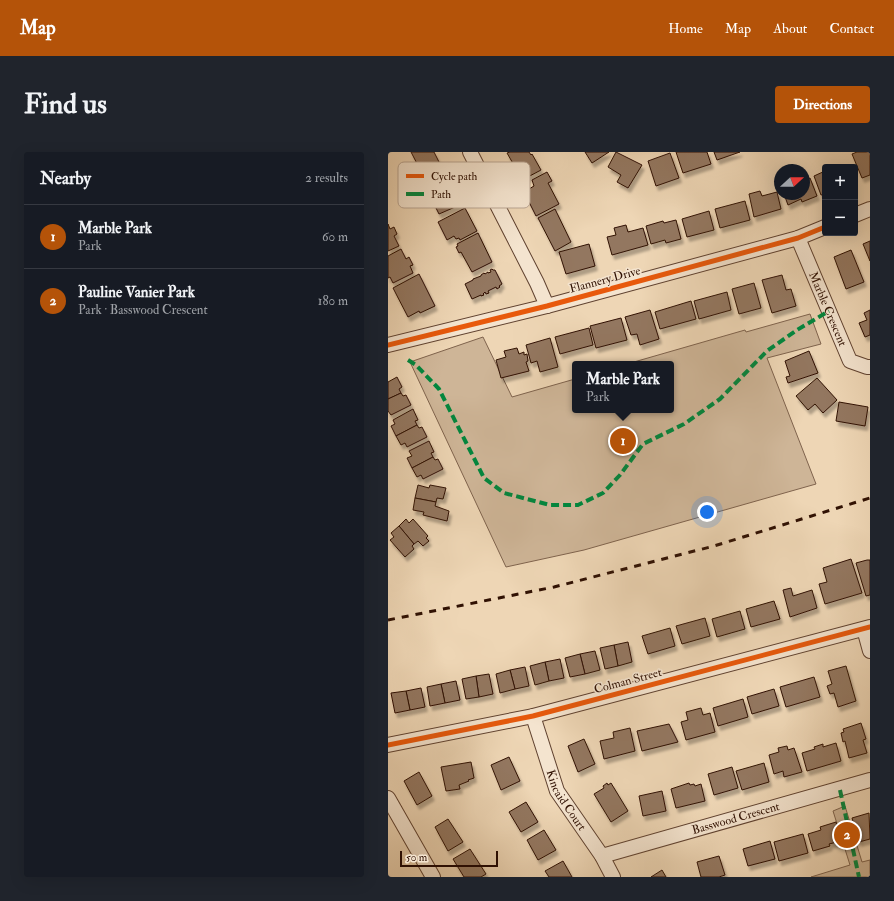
<!DOCTYPE html>
<meta charset="utf-8">
<style>
:root{--surface:#171b24;--page:#20242c;--text:#f1f3f6;--muted:#9ea1a6;--line:#363941;--accent:#b45309}
body{margin:0;font-family:"IM FELL Double Pica",serif;background:var(--page);color:var(--text)}
.controls{position:absolute;right:12px;top:12px;display:grid;overflow:hidden;border-radius:4px;box-shadow:0 4px 16px #0002}
.controls button{width:36px;height:36px;display:grid;place-items:center;padding:0;border:0;border-bottom:1px solid var(--line);background:var(--surface);color:var(--text);font:20px sans-serif}
.compass{position:absolute;left:386px;top:12px;width:36px;height:36px;border-radius:50%;background:var(--surface);box-shadow:0 4px 16px #0002;rotate:69deg}
.scale{position:absolute;left:12px;bottom:10px;width:98px;box-sizing:border-box;padding-left:4px;border:2px solid #301103;border-top:0;font-size:11px;line-height:14px;white-space:nowrap;color:#301103;-webkit-text-stroke:3px #f4e4cf;paint-order:stroke}
.you{position:absolute;left:319px;top:360px;width:14px;height:14px;margin:-10px;border:3px solid #fff;border-radius:50%;background:#1a73e8;box-shadow:0 0 0 6px #1a73e833}
.badge{display:grid;place-items:center;width:26px;height:26px;border-radius:50%;background:var(--accent);color:#fff;font-size:13px;font-weight:700}
.pin{position:absolute;translate:-50% -50%;border:2px solid #fff;box-shadow:0 1px 4px #0006}
.popup{position:absolute;left:184px;top:209px;width:102px;height:52px;box-sizing:border-box;display:grid;place-content:center;border-radius:4px;background:var(--surface);filter:drop-shadow(0 1px 3px #0005);font-size:13px;white-space:nowrap;color:var(--muted)}
.popup b{font-size:15px;color:var(--text)}
.popup::after{content:'';position:absolute;left:50%;top:100%;margin-left:-8px;border:8px solid transparent;border-top-color:var(--surface)}
.list{margin:0;padding:0;list-style:none}
h2{display:flex;justify-content:space-between;align-items:center;height:52px;margin:0;padding:0 16px;font-size:17px}
h2 small{font-size:13px;font-weight:400;color:var(--muted)}
.list li{display:grid;grid-template-columns:26px 1fr auto;gap:12px;align-items:center;box-sizing:border-box;height:64px;padding:0 16px;border-top:1px solid var(--line)}
.list b{display:block;font-size:15px;white-space:nowrap}
.list p{margin:0;font-size:13px;white-space:nowrap;color:var(--muted)}
.list em{font-size:13px;font-style:normal;color:var(--muted)}
.map{position:relative;flex:none;width:482px;height:725px;overflow:hidden;border-radius:4px}
header{display:flex;align-items:center;gap:24px;box-sizing:border-box;height:56px;padding:0 20px;background:var(--accent);color:#fff}
header strong{font-size:19px}
nav{display:flex;gap:22px;margin-inline-start:auto;font-size:14px}
.intro{display:flex;align-items:center;justify-content:space-between;box-sizing:border-box;height:96px;padding:0 24px}
h1{margin:0;font-size:28px}
.button{padding:10px 18px;border-radius:4px;background:var(--accent);color:#fff;font-size:14px;font-weight:700}
main{display:flex;gap:24px;padding:0 24px}
aside{flex:1;background:var(--surface);border-radius:4px;box-shadow:0 4px 16px #0002}
.map>svg:first-child{display:block}
.green{fill:#ceb597;stroke:#7f634d}
.building{fill:#937760;stroke:#301103;filter:url(#shadow)}
.lines{fill:none;stroke-linecap:round;stroke-linejoin:round}
.street-casing{stroke:#604230;stroke-width:16}
.street{stroke:#f4e4cf;stroke-width:14}
.rail{stroke:#301103;stroke-width:3;stroke-dasharray:7 7;stroke-linecap:butt}
.quiet{stroke:#00873e;stroke-width:4;stroke-dasharray:8 4;stroke-linecap:butt}
.cycleway-casing{stroke:#f4e4cf;stroke-width:8}
.cycleway{stroke:#e8590c;stroke-width:5}
.labels{text-anchor:middle;dominant-baseline:central;stroke-width:3;stroke-linejoin:round;paint-order:stroke}
.street-label{font-size:12px;fill:#301103;stroke:#f4e4cf}
.key{fill:#f4e4cf;stroke:#b9a592;stroke-width:1}
.key-label{font-size:11px;fill:#301103}
</style>
<header>
<strong>Map</strong>
<nav><a>Home</a><a>Map</a><a>About</a><a>Contact</a></nav>
</header>
<div class="intro"><h1>Find us</h1><a class="button">Directions</a></div>
<main>
<aside>
<h2>Nearby<small>2 results</small></h2>
<ul class="list">
<li><span class="badge">1</span><div><b>Marble Park</b><p>Park</p></div><em>60 m</em></li>
<li><span class="badge">2</span><div><b>Pauline Vanier Park</b><p>Park · Basswood Crescent</p></div><em>180 m</em></li>
</ul>
</aside>
<div class="map">
<svg width="482" height="725" viewBox="0 0 482 725">
<defs>
<filter id="shadow"><feDropShadow dx="2.5" dy="4.5" stdDeviation="1" flood-color="#0004"/></filter>
</defs>
<rect width="100%" height="100%" fill="#eed6b5"/>
<filter id="stains"><feTurbulence type="fractalNoise" baseFrequency=".005" numOctaves="4"/><feColorMatrix values="0 0 0 0 .2 0 0 0 0 .09 0 0 0 0 .02 0 0 0 .5 -.17"/></filter>
<radialGradient id="worn" r=".72"><stop offset=".6" stop-color="#630" stop-opacity="0"/><stop offset="1" stop-color="#630" stop-opacity=".3"/></radialGradient>
<g class="green">
<path d="M422 162 433 192 379 206 428 332 196 398 118 415 22 210 95 185 124 245 187 227V258H283V212H239L357 178 358 180Z"/>
<path d="M457 654 474 710 482 708V725H423L462 713 445 659Z"/>
</g>
<g class="building">
<path d="M23 0H46L55 18 37 27Z"/>
<path d="M122 0H141L143 3 144 2 153 18 136 27 130 14 127 15 119 1Z"/>
<path d="M197 0H221L204 11Z"/>
<path d="M228 0 254 13 240 36 229 30 233 23 220 15Z"/>
<path d="M288 0H319L323 12 295 21Z"/>
<path d="M326 0H352L329 8Z"/>
<path d="M469 0H482V23L474 26 464 2Z"/>
<path d="M282 1 291 26 268 34 260 9Z"/>
<path d="M437 19V42L433 43 426 24Z"/>
<path d="M159 20 164 29 160 31 171 52 148 64 136 40 146 34 144 28Z"/>
<path d="M53 23 61 38 66 36 74 52 51 62 36 32Z"/>
<path d="M422 26 429 44 414 50 413 47 400 53 396 42H416V29Z"/>
<path d="M372 39 374 44 389 40 393 57 366 65 361 42Z"/>
<path d="M357 49 362 68 332 76 327 57Z"/>
<path d="M77 56 89 79 72 88 71 86 68 87 66 84 59 88 50 70Z"/>
<path d="M167 57 183 90 167 99 150 66Z"/>
<path d="M321 59 326 78 299 85 294 67Z"/>
<path d="M288 68 293 87 278 91 277 88 263 92 258 74 275 69 276 71Z"/>
<path d="M0 72 2 77 6 75 9 82 6 84 11 94 0 99Z"/>
<path d="M238 73 240 80 255 76 260 93 224 103 219 85 228 83 226 76Z"/>
<path d="M90 81 104 110 84 120 73 100 71 101 68 95 70 94 69 92Z"/>
<path d="M482 89V109L475 92Z"/>
<path d="M201 92 207 114 178 122 171 100Z"/>
<path d="M13 97 18 107 21 105 25 113 22 114 25 121 5 131 2 125 0 126V104Z"/>
<path d="M463 98 476 130 458 137 446 105Z"/>
<path d="M104 117 105 118H107L114 132 111 134 112 135 109 137 108 135 100 139 101 141 98 142 97 140 95 142 96 143 93 144V143L84 147 77 132 85 128V127L93 124V123L96 121 97 122 100 120V121L103 120 102 118Z"/>
<path d="M31 122 47 154 32 161 31 159 20 165 5 136Z"/>
<path d="M394 123 398 138 403 137 408 154 384 161 374 128Z"/>
<path d="M366 131 373 156 351 162 344 137Z"/>
<path d="M339 140 343 158 311 167 306 149Z"/>
<path d="M303 149 308 167 272 177 267 160Z"/>
<path d="M262 158 271 187 252 193 249 182 243 183 237 165Z"/>
<path d="M482 158V183L477 185 471 171 479 168 476 161Z"/>
<path d="M233 166 239 188 208 196 202 174Z"/>
<path d="M201 176 205 193 172 202 167 185Z"/>
<path d="M162 186 170 215 152 220 149 209 143 211 138 193Z"/>
<path d="M129 196 131 202 136 200V203L139 202 140 209 138 210 141 219 113 226 108 208 118 205 116 199Z"/>
<path d="M421 199 430 221 400 231 398 225 402 224 397 209Z"/>
<path d="M9 225 14 235 11 237 13 241 0 247V230Z"/>
<path d="M429 226 449 248 435 261 427 252 420 258 408 244Z"/>
<path d="M13 241 15 244 18 243 23 253 3 263 0 259V247Z"/>
<path d="M451 250 480 255 477 274 448 269Z"/>
<path d="M25 257 30 268 27 269 29 273 8 284 3 274 7 272 5 268Z"/>
<path d="M29 273 31 276 34 275 39 285 19 295 17 291 13 293 8 284Z"/>
<path d="M41 289 46 300 43 301 45 305 24 316 19 306 24 304 21 299Z"/>
<path d="M45 305 47 308 50 307 55 317 35 327 33 323 29 325 24 316Z"/>
<path d="M30 333 41 336 42 333 58 336 55 347 49 346 48 350 27 346Z"/>
<path d="M27 346 48 350 47 354 61 359 59 369 35 363 36 360 25 358Z"/>
<path d="M18 367 21 371 25 367 40 384 38 386 41 389 35 394 30 389 26 392 11 374Z"/>
<path d="M11 374 26 392 24 394 26 397 17 405 2 388 6 385 3 381Z"/>
<path d="M463 407 474 441 437 452 431 432 439 430 435 416Z"/>
<path d="M479 408H482V443L478 444 468 411Z"/>
<path d="M403 436 405 444 424 438 429 456 402 465 395 438Z"/>
<path d="M386 449 392 467 363 475 358 457Z"/>
<path d="M352 459 357 477 329 485 324 467Z"/>
<path d="M317 466 322 484 294 492 288 474Z"/>
<path d="M282 476 287 494 260 502 254 484Z"/>
<path d="M240 490 244 510 230 514 226 493Z"/>
<path d="M226 493 230 514 217 517 212 496Z"/>
<path d="M207 499 212 518 197 522 192 502Z"/>
<path d="M192 502 197 522 182 525 177 506Z"/>
<path d="M172 507 176 526 161 529 157 510Z"/>
<path d="M157 510 161 529 147 533 142 514Z"/>
<path d="M458 514 468 549 450 555 446 541 442 542 439 534 444 532 440 519Z"/>
<path d="M137 515 141 534 127 537 122 518Z"/>
<path d="M122 518 127 537 112 541 108 522Z"/>
<path d="M101 522 105 542 91 545 88 524Z"/>
<path d="M88 524 91 545 78 547 74 527Z"/>
<path d="M426 525 432 545 398 555 392 535Z"/>
<path d="M68 529 72 548 57 551 53 532Z"/>
<path d="M53 532 57 551 42 554 39 535Z"/>
<path d="M33 536 37 555 22 558 18 539Z"/>
<path d="M386 537 391 554 364 562 359 545Z"/>
<path d="M18 539 22 558 7 561 3 541Z"/>
<path d="M355 547 360 565 330 574 325 556Z"/>
<path d="M313 556 315 563 322 561 327 580 298 588 293 570 300 568 298 560Z"/>
<path d="M473 571 478 587 475 588 479 601 461 606 457 589 455 590 453 581 456 580 455 577Z"/>
<path d="M281 572 290 590 254 599 249 579Z"/>
<path d="M242 576 247 599 216 607 212 589 226 586 225 580Z"/>
<path d="M196 587 207 612 190 620 180 594Z"/>
<path d="M448 591 453 609 419 619 414 601 427 597 426 595 435 592V595Z"/>
<path d="M399 594 400 598 406 596 414 620 396 625 395 619 386 622 381 603 391 600 390 596Z"/>
<path d="M121 605 132 629 113 638 103 613Z"/>
<path d="M83 610 86 626 80 628 81 629 71 633 72 637 58 639 53 615Z"/>
<path d="M376 611 381 630 354 638 348 619Z"/>
<path d="M344 615 350 636 326 643 320 622Z"/>
<path d="M31 620 44 644 29 653 16 629Z"/>
<path d="M219 631 220 633 223 631 240 659 223 670 206 642 216 636 215 634Z"/>
<path d="M301 631 302 633 306 632 307 634 313 632 317 649 288 656 283 637Z"/>
<path d="M274 639 278 659 255 664 251 644Z"/>
<path d="M138 650 150 670 133 680 121 660Z"/>
<path d="M481 661 482 687 471 690 464 666Z"/>
<path d="M60 667 75 690 60 699 47 675Z"/>
<path d="M448 670 453 689 441 692 442 694 425 699 420 682 433 678 432 675Z"/>
<path d="M156 678 168 698 150 708 139 688Z"/>
<path d="M415 682 420 701 391 709 386 690Z"/>
<path d="M382 689 387 707 360 714 355 697Z"/>
<path d="M82 697 98 722 93 725H76L65 707Z"/>
<path d="M331 704 337 723 331 725H313L309 710Z"/>
<path d="M175 709 184 725H161L157 719Z"/>
<path d="M274 718 278 725H263Z"/>
</g>
<g class="lines">
<g class="street-casing">
<g id="street">
<path d="M82 0 149 131 159 154"/>
<path d="M467 63 482 57"/>
<path id="s1" d="M410 86 462 209 479 215H482"/>
<path d="M0 193 159 154 410 86 437 75"/>
<path d="M476 477 482 499"/>
<path id="s2" d="M145 564 169 639 214 704 225 725"/>
<path d="M0 593 145 564 482 475"/>
<path d="M0 646 45 725"/>
<path id="s3" d="M214 704 482 628"/>
</g>
</g>
<use href="#street" class="street"/>
<path class="rail" d="M0 468 166 435 326 394 482 346"/>
<g class="quiet">
<path d="M20 208 28 213 51 237 96 326 116 341 162 353H190L215 341 232 323 255 292 296 272 332 247 379 199 409 178 441 159"/>
<path d="M452 638 471 725"/>
</g>
<g class="cycleway-casing">
<g id="cycleway">
<path d="M0 193 159 154 410 86 437 75"/>
<path d="M0 593 145 564 482 475"/>
</g>
</g>
<use href="#cycleway" class="cycleway"/>
</g>
<g class="labels">
<g class="street-label">
<text transform="translate(217 128) rotate(-15)">Flannery Drive</text>
<text stroke="none"><textPath href="#s1" startOffset="77">Marble Crescent</textPath></text>
<text transform="translate(240 529) rotate(-15)">Colman Street</text>
<text stroke="none"><textPath href="#s2" startOffset="91">Kincaid Court</textPath></text>
<text stroke="none"><textPath href="#s3" startOffset="139">Basswood Crescent</textPath></text>
</g>
</g>
<rect x="10" y="10" width="132" height="46" rx="6" class="key"/>
<rect x="18" y="22" width="18" height="4" fill="#e8590c"/>
<rect x="18" y="40" width="18" height="4" fill="#00873e"/>
<g class="key-label">
<text x="43" y="28">Cycle path</text>
<text x="43" y="46">Path</text>
</g>
<rect width="100%" height="100%" filter="url(#stains)"/>
<rect width="100%" height="100%" fill="url(#worn)"/>
</svg>
<div class="controls">
<button>+</button>
<button>−</button>
</div>
<svg class="compass" viewBox="-18 -18 36 36"><path d="M0-13l5 13h-10z" fill="#e53935"/><path d="M0 13l5-13h-10z" fill="#9ea1a6"/></svg>
<div class="scale">50 m</div>
<div class="you"></div>
<div class="pin badge" style="left:235px;top:289px">1</div>
<div class="popup"><b>Marble Park</b>Park</div>
<div class="pin badge" style="left:459px;top:683px">2</div>
</div>
</main>
